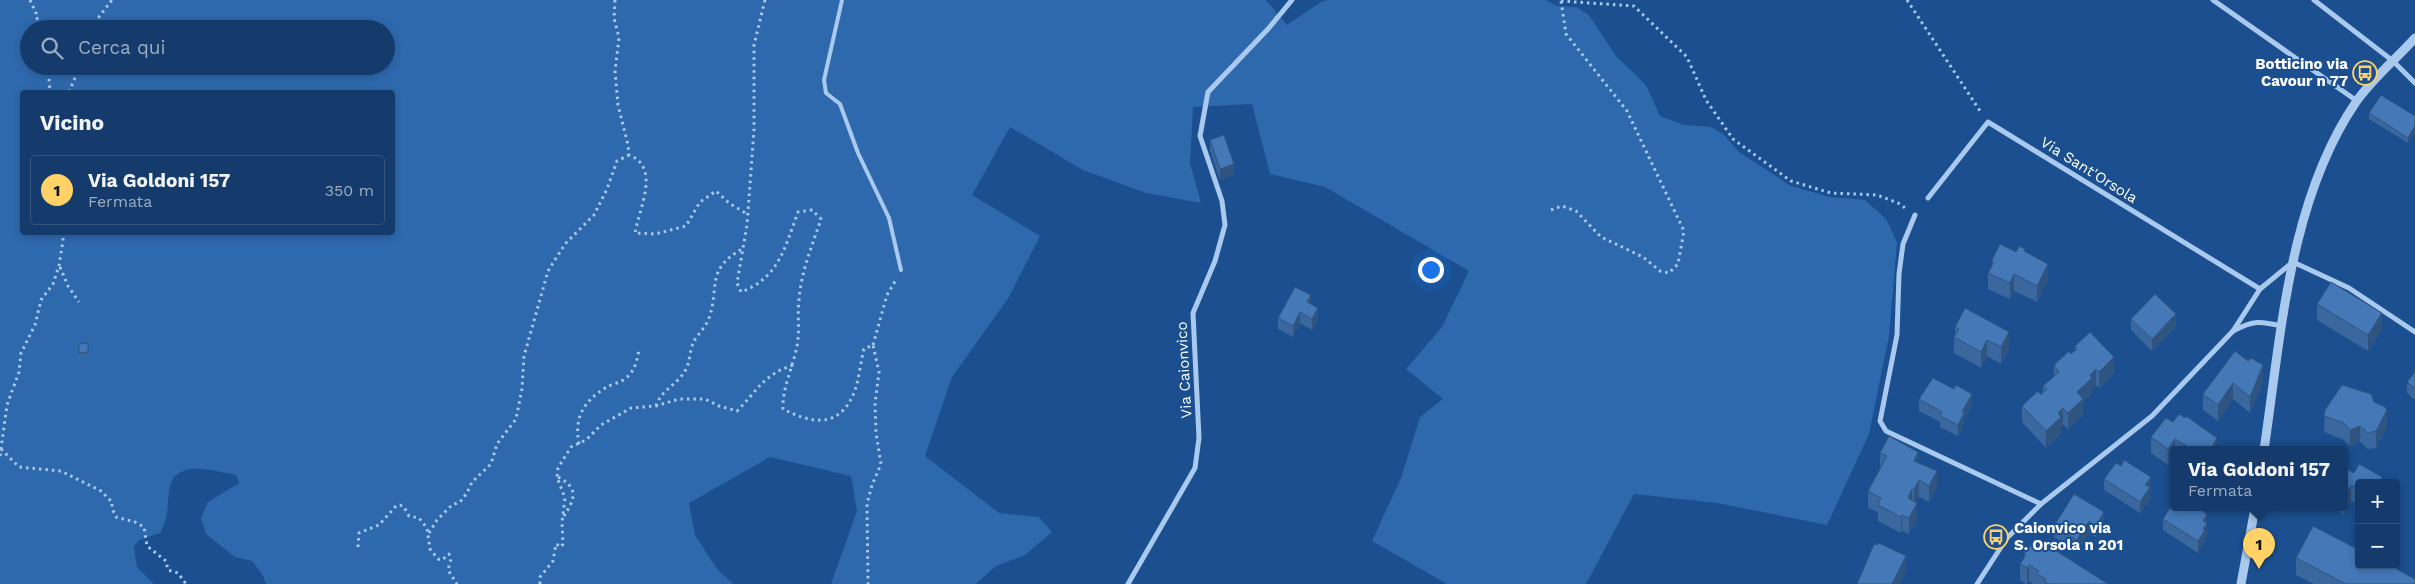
<!DOCTYPE html>
<html lang="it">
<meta charset="utf-8">
<style>
:root{--surface:#143b6b;--page:#1d4271;--text:#f1f3f6;--muted:#9dadc1;--line:#33557e;--accent:#ffd166}
body{margin:0;font-family:"Work Sans",sans-serif;background:var(--page);color:var(--text)}
.controls{position:absolute;right:15px;bottom:15px;display:grid;overflow:hidden;border-radius:5px;box-shadow:0 2px 8px #0003}
.controls button{width:45px;height:45px;display:grid;place-items:center;padding:0;border:0;border-bottom:1px solid var(--line);background:var(--surface);color:var(--text);font:25px sans-serif}
.you{position:absolute;left:1430px;top:269px;width:18px;height:18px;margin:-12px;border:4px solid #fff;border-radius:50%;background:#1a73e8;box-shadow:0 0 0 8px #1a73e833}
.badge{display:grid;place-items:center;width:32px;height:32px;border-radius:50%;background:var(--accent);color:#111;font-size:16px;font-weight:700}
.pin{position:absolute;translate:-50% -41px;filter:drop-shadow(0 1px 2px #0008)}
.pin::after{content:'';position:absolute;top:26px;width:18px;height:15px;background:inherit;clip-path:polygon(0 0,100% 0,50% 100%)}
.popup{position:absolute;left:2170px;top:446px;width:178px;height:65px;box-sizing:border-box;display:grid;place-content:center;border-radius:5px;background:var(--surface);filter:drop-shadow(0 1px 4px #0005);font-size:16px;white-space:nowrap;color:var(--muted)}
.popup b{font-size:19px;color:var(--text)}
.popup::after{content:'';position:absolute;left:50%;top:100%;margin-left:-10px;border:10px solid transparent;border-top-color:var(--surface)}
.list{margin:0;padding:0;list-style:none}
h2{display:flex;justify-content:space-between;align-items:center;height:65px;margin:0;padding:0 20px;font-size:21px}
h2 small{font-size:16px;font-weight:400;color:var(--muted)}
.list li{display:grid;grid-template-columns:32px 1fr auto;gap:15px;align-items:center;box-sizing:border-box;height:70px;margin:0 10px 10px;padding:0 10px;border:1px solid var(--line);border-radius:5px}
.list b{display:block;font-size:19px;white-space:nowrap}
.list p{margin:0;font-size:16px;white-space:nowrap;color:var(--muted)}
.list em{font-size:16px;font-style:normal;color:var(--muted)}
.icon{flex:none;width:28px;height:28px;fill:none;stroke:currentColor;stroke-width:2;stroke-linecap:round;stroke-linejoin:round}
.map{position:relative;flex:none;width:2415px;height:584px;overflow:hidden}
.search{position:absolute;background:var(--surface);box-shadow:0 2px 8px #0003;left:20px;top:20px;width:375px;height:55px;display:flex;align-items:center;gap:12px;box-sizing:border-box;padding:0 18px;border-radius:28px;color:var(--muted);font-size:19px}
.panel{position:absolute;background:var(--surface);box-shadow:0 2px 8px #0003;left:20px;top:90px;width:375px;height:145px;border-radius:5px}
.map>svg:first-child{display:block}
.green{fill:#2e69ad;fill-rule:evenodd}
.lines{fill:none;stroke-linecap:round;stroke-linejoin:round}
.path{stroke:#a9c9ee;stroke-width:3;stroke-dasharray:2.5 4;stroke-linecap:butt}
.service{stroke:#a9c9ee;stroke-width:4}
.minor{stroke:#a9c9ee;stroke-width:5}
.tertiary{stroke:#a9c9ee;stroke-width:9}
.wall{fill:#3a679d}
.shaded-wall{fill:#305480}
.building{fill:#4478b7;stroke:#305480}
.labels{text-anchor:middle;dominant-baseline:central;stroke-width:4;stroke-linejoin:round;paint-order:stroke}
.poi-label{font-size:15px;font-weight:bold;fill:#fff;stroke:#1b4f8f;text-anchor:end}
.street-label{font-size:15px;fill:#fff;stroke:#1b4f8f}
</style>
<div class="map">
<svg width="2415" height="584" viewBox="0 0 2415 584">
<rect width="100%" height="100%" fill="#1b4f8f"/>
<path class="green" d="M0 0H1266L1287 25 1321 2 1327 0H1546L1557 6 1576 7 1589 15 1616 56 1646 85 1660 116 1684 125 1711 127 1723 134 1739 152 1791 186 1830 197 1865 200 1886 219 1897 242 1889 336 1869 434 1827 525 1717 503 1634 494 1586 584H1447L1372 541 1401 478 1420 417 1443 399 1406 369 1442 327 1469 271 1325 187 1270 174 1252 104 1193 107 1190 163 1201 203 1146 193 1083 170 1010 127 972 195 1040 236 1009 297 952 377 925 456 999 513 1039 517 1052 532 1025 555 996 566 976 584H831L857 511 851 476 770 457 689 503 695 535 717 569 733 584H266L262 574 252 561 235 557 206 534 201 518 208 502 239 483 236 475C215 471 173 457 169 491 167 509 169 516 160 533L139 540 134 547 137 567 154 584H0ZM29 29H386V66H29ZM22 92H392V232H22Z"/>
<g class="lines">
<g class="path">
<path d="M30 0 36 13 35 16 46 29"/>
<path d="M615 0 614 18 619 38 615 71 618 105 628 145 629 155C661 167 639 209 635 233L655 234 686 226 700 202 716 191 729 203 747 214"/>
<path d="M765 0 754 45V130L747 225 737 283 741 292C779 278 785 247 798 212L812 210 821 219C812 246 801 272 799 300 797 316 800 330 797 346 793 367 782 388 783 409 810 423 838 429 853 395 859 382 860 364 864 349L873 345 879 372 875 403 876 433 881 464 872 485 867 504 868 584"/>
<path d="M1907 0 1982 114"/>
<path d="M1561 1 1634 6 1687 57 1706 100 1733 139 1791 181 1831 193 1877 195 1898 203 1908 210"/>
<path d="M92 29 95 22 112 0"/>
<path d="M48 66 50 92"/>
<path d="M69 92 80 66"/>
<path d="M1551 210 1562 206 1576 211 1601 237 1643 257 1660 271 1669 273 1678 264 1684 231 1627 111 1566 34 1561 1 1558 0"/>
<path d="M60 267 68 286 79 302"/>
<path d="M873 345 887 295 897 278"/>
<path d="M656 406C662 388 679 385 687 367 690 359 690 349 694 341 698 334 706 327 709 318 720 287 705 270 742 249"/>
<path d="M579 444C574 418 583 402 605 388 611 384 620 383 626 378 635 371 637 360 639 350"/>
<path d="M1 449 19 467 61 471 101 491 112 502V508L116 517 135 522 144 527 147 546 166 561 168 570 178 573 186 584"/>
<path d="M0 456 7 405 19 372 21 353 35 325 41 300 53 284 59 266 63 240 62 232"/>
<path d="M558 477C579 488 575 499 564 516"/>
<path d="M429 533 437 520 452 505 460 502 467 493 472 482 491 464 497 444 516 419 522 389 524 356 548 271 565 244 594 215 607 189 617 161 629 155"/>
<path d="M358 547 359 533 379 525 396 506 400 505 404 507 409 516 419 518 427 528 430 549 438 559 442 560 449 554 451 559 448 570 457 584"/>
<path d="M540 584V577L553 561 556 544 561 547 563 544 562 522 565 498 557 477 558 468 571 447 586 440 601 425 631 408 656 406 679 399H705L719 406 737 411C758 390 763 375 793 365"/>
</g>
<path class="service" d="M842 0 824 80 826 93 840 104 858 153 889 218 901 270"/>
<g class="minor">
<path d="M2213 0 2357 101"/>
<path d="M2314 0 2393 61 2415 83"/>
<path d="M1928 198 1988 122 2260 289"/>
<path d="M1915 215 1903 244 1899 274 1897 335 1880 421 1886 431 2041 504"/>
<path d="M2233 331C2254 320 2260 321 2282 326"/>
<path d="M1128 584 1195 468 1199 438 1193 313 1215 261 1225 225 1222 201 1200 136 1208 92 1268 29 1292 0"/>
<path d="M1977 584 2007 538 2041 504 2152 416 2233 331 2260 289 2293 262 2349 288 2415 332"/>
</g>
<g class="tertiary">
<path d="M2264 450C2281 336 2289 200 2356 102 2372 79 2396 59 2415 38"/>
<path d="M2241 584 2255 508"/>
</g>
</g>
<g class="wall">
<path d="M2369 113 2415 116V132L2408 143 2369 119Z"/>
<path d="M1210 140 1234 175 1220 180 1210 151Z"/>
<path d="M2016 252H2025L2048 280 2037 302 2014 291 2010 299 1988 289V273L1992 266V260Z"/>
<path d="M1311 304 1318 319 1312 330 1300 323 1293 337 1278 329V318Z"/>
<path d="M2317 304 2382 329 2368 351 2317 320Z"/>
<path d="M2131 319 2176 326 2152 351 2131 330Z"/>
<path d="M1955 327 2009 348 2001 364 1987 356 1981 368 1954 353V337L1955 335Z"/>
<path d="M88 343V358H79V344Z"/>
<path d="M2075 346 2114 373 2099 388 2096 385 2092 389V394L2083 402V415L2068 429 2063 424 2061 426V433L2046 448 2022 422V406L2043 392V386L2054 377V365L2071 354 2075 351Z"/>
<path d="M2235 351 2263 382 2250 413 2233 399 2218 421 2203 410V394Z"/>
<path d="M2415 372V400L2407 393V382Z"/>
<path d="M1919 399 1972 405 1964 419V424L1958 436 1940 427V422L1919 411Z"/>
<path d="M2374 402 2387 427 2376 448 2368 449 2360 442 2350 446 2344 440 2324 432 2325 410Z"/>
<path d="M2166 418 2217 450H2174L2168 465 2151 453V437Z"/>
<path d="M1880 453 1918 463 1937 487 1929 502 1919 497 1916 502 1917 519 1909 534 1902 531 1901 533 1878 521V512L1868 508V491L1880 469Z"/>
<path d="M2121 466 2151 488 2150 490V499L2140 513 2104 490V479Z"/>
<path d="M2344 467 2354 473 2382 483H2359V505L2351 501 2344 514 2332 508H2344Z"/>
<path d="M2074 494 2104 524 2096 537 2089 533 2077 552 2054 537V526Z"/>
<path d="M2174 508 2207 514V534L2205 537V541L2198 553 2163 530V519Z"/>
<path d="M2024 554 2108 584H2033L2029 581 2027 584H2026L2020 580V564L2024 557Z"/>
<path d="M2296 558 2415 584H2314L2296 575Z"/>
</g>
<g class="shaded-wall">
<path d="M2415 126V132L2408 143V138Z"/>
<path d="M1234 164V175L1220 180V169Z"/>
<path d="M2048 264V280L2037 302V286Z"/>
<path d="M2014 274V291L2010 299V283Z"/>
<path d="M1311 295V306L1307 302Z"/>
<path d="M1318 308V319L1312 330V319Z"/>
<path d="M1300 312V323L1293 337V326Z"/>
<path d="M2382 313V329L2368 351V335Z"/>
<path d="M2176 314V326L2152 351V339Z"/>
<path d="M2009 332V348L2001 364V347Z"/>
<path d="M1987 340V356L1981 368V352Z"/>
<path d="M2114 357V373L2099 388V372Z"/>
<path d="M2263 365V382L2250 413V397Z"/>
<path d="M2096 369V385L2092 389V394L2083 402V415L2068 429V413L2077 392 2090 375Z"/>
<path d="M2233 383V399L2218 421V405Z"/>
<path d="M1972 394V405L1964 419V424L1958 436V425L1962 412Z"/>
<path d="M2063 408V424L2061 426V433L2046 448V431L2058 413Z"/>
<path d="M2387 410V427L2376 448V431Z"/>
<path d="M2360 426V442L2350 446V430Z"/>
<path d="M2217 438V450H2212V447Z"/>
<path d="M2175 439V450H2174V457L2168 465V449Z"/>
<path d="M1918 452V468L1914 461Z"/>
<path d="M1937 471V487L1929 502V486Z"/>
<path d="M2151 477 2150 499 2140 513V502L2145 485Z"/>
<path d="M1919 480V497L1914 506V490Z"/>
<path d="M2351 485V501L2344 514V498Z"/>
<path d="M1912 489V506L1908 498Z"/>
<path d="M1917 503V519L1909 534V518Z"/>
<path d="M2104 512V524L2096 537V526Z"/>
<path d="M2207 514V534L2205 537V541L2198 553V541L2203 521Z"/>
<path d="M1902 515V531L1901 533V517Z"/>
<path d="M2089 521V533L2077 552V540Z"/>
<path d="M1906 556V572L1900 584H1892Z"/>
<path d="M2029 565V581L2027 584V568Z"/>
</g>
<g class="building">
<path d="M2381 95 2415 116V126L2408 138 2369 113Z"/>
<path d="M1224 135 1234 164 1220 169 1210 140Z"/>
<path d="M2000 244 2016 252 2019 246 2025 249 2024 251 2048 264 2037 286 2014 274 2010 283 1988 273 1994 262 1992 260Z"/>
<path d="M2331 282 2382 313 2368 335 2317 304Z"/>
<path d="M1295 287 1311 295 1307 302 1318 308 1312 319 1300 312 1293 326 1278 318Z"/>
<path d="M2155 294 2176 314 2152 339 2131 319Z"/>
<path d="M1965 308 2009 332 2001 347 1987 340 1981 352 1954 337 1959 329 1955 327Z"/>
<path d="M2090 332 2114 357 2099 372 2096 369 2090 375 2092 378 2077 392 2083 399 2068 413 2063 408 2058 413 2061 417 2046 431 2022 406 2038 391 2041 395 2047 389 2043 386 2059 372 2054 365 2069 351 2071 354 2077 349 2075 346Z"/>
<path d="M88 343V352L79 353V344Z"/>
<path d="M2235 351 2248 361 2251 358 2263 365 2250 397 2233 383 2218 405 2203 394Z"/>
<path d="M2415 372V389L2407 382Z"/>
<path d="M1933 378 1954 389 1956 385 1972 394 1962 412 1964 413 1958 425 1940 416 1942 412 1919 399Z"/>
<path d="M2342 385 2371 394 2374 402 2385 407 2387 410 2376 431 2368 433 2360 426 2350 430 2344 423 2324 416 2325 410Z"/>
<path d="M2179 414 2185 418 2186 416 2217 438 2212 447 2217 450H2193L2175 439 2168 449 2151 437 2166 418 2173 422Z"/>
<path d="M1889 436 1918 452 1914 461 1937 471 1929 486 1919 480 1914 490 1912 489 1908 498 1917 503 1909 518 1902 515 1901 517 1878 505 1881 498 1868 491 1887 456 1880 453Z"/>
<path d="M2124 460 2151 477 2145 485 2150 487 2140 502 2104 479 2116 463 2121 466Z"/>
<path d="M2359 464 2382 477 2379 483H2359V488L2351 485 2344 498V467L2354 473Z"/>
<path d="M2074 494 2104 512 2096 526 2089 521 2077 540 2054 526Z"/>
<path d="M2173 503H2174V508H2198L2207 514 2203 521 2207 523 2203 529 2205 530 2198 541 2163 519Z"/>
<path d="M2313 526 2359 550V565H2389L2415 579V584H2346L2296 558Z"/>
<path d="M2036 538 2108 584H2049L2044 581 2046 579 2037 574 2039 571 2029 565 2027 568 2020 564 2026 555 2024 554Z"/>
<path d="M1879 543 1906 556 1892 584H1857L1874 544 1877 545Z"/>
</g>
<defs>
<g id="bus-ring" transform="scale(1.25)"><circle r="9.5" fill="#1b4f8f" stroke="#ffd166" stroke-width="1.5"/><path d="M-5-6H5V4H4V6H2V4H-2V6H-4V4H-5ZM-3.5-4V0h7V-4ZM-3.5 1.2v1.5H-2V1.2ZM2 1.2v1.5H3.5V1.2Z" fill="#ffd166"/></g>
</defs>
<g fill-rule="evenodd">
<use href="#bus-ring" x="2365" y="73"/>
<use href="#bus-ring" x="1996" y="537"/>
</g>
<g class="labels">
<g class="poi-label">
<text x="2348" y="64">Botticino via<tspan x="2348" dy="17">Cavour n 77</tspan></text>
<text x="2014" y="528" text-anchor="start">Caionvico via<tspan x="2014" dy="17">S. Orsola n 201</tspan></text>
</g>
<g class="street-label">
<text transform="translate(2089 170) rotate(32)">Via Sant'Orsola</text>
<text transform="translate(1184 370) rotate(-93)">Via Caionvico</text>
</g>
</g>
</svg>
<div class="controls">
<button>+</button>
<button>−</button>
</div>
<div class="you"></div>
<div class="pin badge" style="left:2259px;top:569px">1</div>
<div class="popup"><b>Via Goldoni 157</b>Fermata</div>
<div class="search"><svg class="icon" aria-label="search" viewBox="0 0 24 24"><circle cx="10" cy="10" r="6"/><path d="M15 15l6 6"/></svg>Cerca qui</div>
<section class="panel">
<h2>Vicino<small></small></h2>
<ul class="list">
<li><span class="badge">1</span><div><b>Via Goldoni 157</b><p>Fermata</p></div><em>350 m</em></li>
</ul>
</section>
</div>
